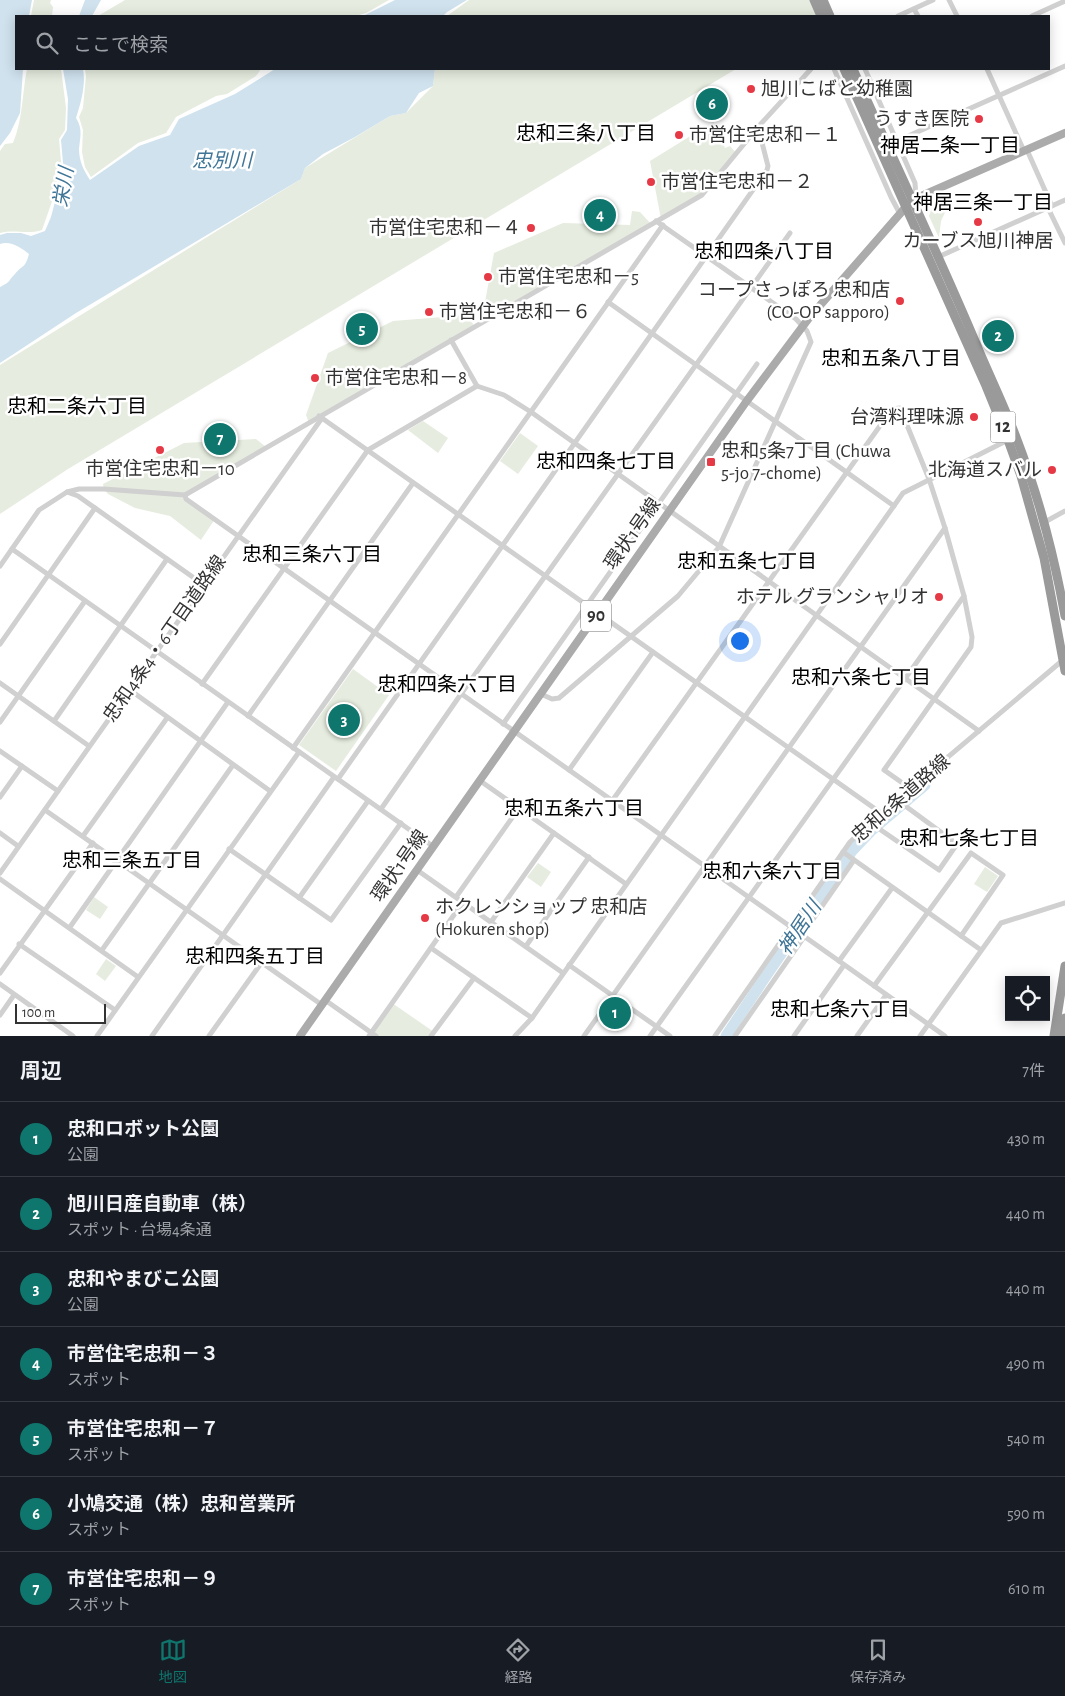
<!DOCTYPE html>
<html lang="ja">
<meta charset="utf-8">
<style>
:root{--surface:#171b24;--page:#20242c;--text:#f1f3f6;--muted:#9ea1a6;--line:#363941;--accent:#0f766e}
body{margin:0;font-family:"Alegreya Sans","Noto Sans JP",sans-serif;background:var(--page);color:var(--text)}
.controls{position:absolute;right:15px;bottom:15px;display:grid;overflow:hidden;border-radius:0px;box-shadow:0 2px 12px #0003}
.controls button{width:45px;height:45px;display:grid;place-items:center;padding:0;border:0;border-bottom:1px solid var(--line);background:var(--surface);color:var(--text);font:25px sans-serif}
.scale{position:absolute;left:15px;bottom:12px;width:91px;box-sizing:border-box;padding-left:5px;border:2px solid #333;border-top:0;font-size:14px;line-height:18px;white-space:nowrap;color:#333;-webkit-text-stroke:4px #fff;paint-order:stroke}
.you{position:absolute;left:739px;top:640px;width:18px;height:18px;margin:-12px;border:4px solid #fff;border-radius:50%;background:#1a73e8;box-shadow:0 0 0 8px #1a73e833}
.badge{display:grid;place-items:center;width:32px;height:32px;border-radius:50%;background:var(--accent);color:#fff;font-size:16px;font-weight:700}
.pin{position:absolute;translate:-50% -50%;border:2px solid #fff;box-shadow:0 1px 5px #0006}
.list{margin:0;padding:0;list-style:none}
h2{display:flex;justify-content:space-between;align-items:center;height:65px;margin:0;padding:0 20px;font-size:21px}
h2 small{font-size:16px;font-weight:400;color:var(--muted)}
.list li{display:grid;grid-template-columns:32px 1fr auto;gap:15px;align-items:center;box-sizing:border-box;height:75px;padding:0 20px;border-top:1px solid var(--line)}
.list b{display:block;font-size:19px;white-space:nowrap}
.list p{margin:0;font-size:16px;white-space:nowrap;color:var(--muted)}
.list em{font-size:16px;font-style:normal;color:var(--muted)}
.icon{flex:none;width:28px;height:28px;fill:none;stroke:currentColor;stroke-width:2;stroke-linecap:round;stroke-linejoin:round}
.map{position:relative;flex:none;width:1065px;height:1036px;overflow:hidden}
.search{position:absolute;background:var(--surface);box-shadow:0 2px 12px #0003;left:15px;right:15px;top:15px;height:55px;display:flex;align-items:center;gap:12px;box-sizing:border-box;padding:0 18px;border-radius:0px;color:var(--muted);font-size:19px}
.sheet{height:590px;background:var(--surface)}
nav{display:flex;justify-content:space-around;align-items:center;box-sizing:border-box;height:70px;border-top:1px solid var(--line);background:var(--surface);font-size:14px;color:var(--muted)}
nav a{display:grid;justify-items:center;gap:2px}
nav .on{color:var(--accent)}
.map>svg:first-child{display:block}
.green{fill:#e6ecdf}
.water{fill:#cfe2ee}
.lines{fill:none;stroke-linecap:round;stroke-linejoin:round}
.river{stroke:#cfe2ee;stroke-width:11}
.street{stroke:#d0d0d0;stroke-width:5}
.primary{stroke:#ababab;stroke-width:8}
.highway{stroke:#9a9a9a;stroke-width:9}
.poi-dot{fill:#e63946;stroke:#fff;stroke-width:2}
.labels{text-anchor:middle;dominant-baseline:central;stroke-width:5;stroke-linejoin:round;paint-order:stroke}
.shield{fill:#fff;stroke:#707070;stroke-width:1}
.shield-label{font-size:18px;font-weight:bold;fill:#333}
.poi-label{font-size:19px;fill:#333;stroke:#fff;text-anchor:start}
.street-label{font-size:19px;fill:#333;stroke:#fff}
.neighbourhood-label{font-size:20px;fill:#000;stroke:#fff}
.water-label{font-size:20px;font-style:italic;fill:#3f7597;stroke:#fff}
</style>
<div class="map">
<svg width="1065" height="1036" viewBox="0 0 1065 1036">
<rect width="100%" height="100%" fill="#fff"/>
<g class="green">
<path d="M34 0H51L50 3 53 7 52 16H31Z"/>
<path d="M125 0H389L366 13 355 16H98Z"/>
<path d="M469 0H812L819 16H447Z"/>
<path d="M27 69H61L66 108 65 130 59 139 61 162 57 178 56 190 42 230C27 235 16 229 0 233V151L5 144 13 143C23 119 22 94 27 69Z"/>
<path d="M85 69H261L256 76 227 94 216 96 176 117 166 133 138 143 91 177 85 167 82 152 83 130 79 117 83 108 86 76Z"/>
<path d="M435 69H736L68 469 0 514V365L301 179 305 168 390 116 406 113 433 86Z"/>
<path d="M713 122 725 148 730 146 736 153 702 195 661 219 650 161Z"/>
<path d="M947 198 949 204 941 221 939 238 929 216 933 205Z"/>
<path d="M632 211 640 212 651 224 486 319 483 313 494 253 563 223 630 225Z"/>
<path d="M468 315 474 326 309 423 306 415 328 353 393 321Z"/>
<path d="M423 421 448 438 438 453 408 430Z"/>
<path d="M520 433 538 446 518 474 500 461Z"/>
<path d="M256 439 266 447 185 495 186 499 215 519 201 540 170 516 135 508 108 494 104 489 103 484 184 443Z"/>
<path d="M353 669 389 695 336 771 299 745Z"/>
<path d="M538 863 551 872 541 887 527 877Z"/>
<path d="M985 867 998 876 987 892 974 884Z"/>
<path d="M94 897 108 907 100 919 86 910Z"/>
<path d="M106 959 116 966 105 981 96 974Z"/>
<path d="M612 996 633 1010 618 1032 598 1017Z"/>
<path d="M392 1003 434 1032 431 1036H376L371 1033Z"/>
</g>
<g class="water">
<path d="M0 0H32L29 16H16V69H23L20 113 10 133 0 146Z"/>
<path d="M85 0H101L92 16H79Z"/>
<path d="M395 0H467L447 12 443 16H363Z"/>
<path d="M63 69H83C86 85 81 102 76 118 83 129 80 137 79 149 79 161 84 171 90 180L139 146 170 135 179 119 235 94 275 69H435L433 86 419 93 406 113 390 116 355 137 323 154 305 168 301 179 76 313 0 363V287C12 281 7 282 15 274 23 264 25 269 29 254 22 248 10 240 0 244V235L7 233H21L31 236 45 231 51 217 58 190V179L63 163 61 140 67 130 68 99Z"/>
</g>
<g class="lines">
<path class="river" d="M726 1036 764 979 852 851 872 830 925 785"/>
<g class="street">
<path d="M949 0 957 16"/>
<path d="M914 9 918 16"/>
<path d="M898 16 933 0"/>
<path d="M1032 16 1065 1"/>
<path d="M834 69 891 197 900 214"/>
<path d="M865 69 915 183 916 197"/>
<path d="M987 69 1024 151"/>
<path d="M897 141 1065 66"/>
<path d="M1027 150 1052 206"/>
<path d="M1048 208 1065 243"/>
<path d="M938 257 1065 200"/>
<path d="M608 302 894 506"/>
<path d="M451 340 477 386 504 395 531 412 979 731"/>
<path d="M319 416 881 813"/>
<path d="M67 492 78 496 204 585"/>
<path d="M185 495 186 499 945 1036"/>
<path d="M1043 523 1065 511"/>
<path d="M12 549 434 847"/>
<path d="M0 566 39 510 67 492 79 489H104L185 495 702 195 758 127 811 69"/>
<path d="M0 644 95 508"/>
<path d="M0 683 89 746"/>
<path d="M202 684 368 450 477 386"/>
<path d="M130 690 270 791"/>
<path d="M541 694 552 699 559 698 678 596 719 547 811 342 807 331 796 319 656 221"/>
<path d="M248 716 413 483"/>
<path d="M54 721 167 559"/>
<path d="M0 722 85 601"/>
<path d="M503 724 757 364"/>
<path d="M293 748 663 225"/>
<path d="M0 751 58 791"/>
<path d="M569 770 653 652"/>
<path d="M338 779 767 170 768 166 758 127"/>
<path d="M479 780 626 884"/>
<path d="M0 797 22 766"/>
<path d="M612 801 892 409 900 408 929 479 945 528 964 596 972 637 971 647 884 770 911 789"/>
<path d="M381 809 461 694 790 233"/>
<path d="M45 810 322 1005"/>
<path d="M872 821 878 828 939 870 957 844 904 805 899 799"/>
<path d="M0 833 18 846"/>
<path d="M83 836 167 718"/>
<path d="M229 849 331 920 401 823"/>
<path d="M843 852 981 950"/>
<path d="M417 870 563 973"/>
<path d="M0 873 322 418"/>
<path d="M0 879 138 977"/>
<path d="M456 897 519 808"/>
<path d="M299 898 368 801"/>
<path d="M491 922 554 833"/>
<path d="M70 927 228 702"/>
<path d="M802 935 854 860"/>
<path d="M19 944 115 1010"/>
<path d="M526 946 589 857"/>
<path d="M431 948 532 1018"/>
<path d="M102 950 233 765"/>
<path d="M839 961 892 888"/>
<path d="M569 965 670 1036"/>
<path d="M0 973 93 843"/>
<path d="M0 984 73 1036"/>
<path d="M874 986 971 853 1003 875 961 936"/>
<path d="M325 1000 376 1036"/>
<path d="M0 1015 14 995"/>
<path d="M97 1036 299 752"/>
<path d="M152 1036 334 777"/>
<path d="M209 1036 262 962"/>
<path d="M369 1036 463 902"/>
<path d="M431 1036 474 978"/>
<path d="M515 1036 532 1018 903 493 1008 440"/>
<path d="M584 1036 945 528"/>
<path d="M650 1036 964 596"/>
<path d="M715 1036 850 842 872 821 1063 660"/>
<path d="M735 1036 804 937"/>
<path d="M794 1036 844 965"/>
<path d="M857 1036 886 995"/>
<path d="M920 1036 1001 923 1065 903"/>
</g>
<path class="primary" d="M300 1036 746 402 809 318 912 200 1065 133"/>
<g class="highway">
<path d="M814 0 821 16"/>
<path d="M823 0 830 16"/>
<path d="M844 69 986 386 1008 440 1021 476 1044 558 1065 671"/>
<path d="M853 69C895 164 940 257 980 353 992 381 1005 408 1016 437 1038 494 1054 555 1065 616"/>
<path d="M1054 1036 1065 966"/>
<path d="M1062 1036 1065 1018"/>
</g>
</g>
<g class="poi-dot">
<circle cx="751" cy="89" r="5"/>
<circle cx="979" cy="119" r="5"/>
<circle cx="679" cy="135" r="5"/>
<circle cx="651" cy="182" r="5"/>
<circle cx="978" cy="222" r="5"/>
<circle cx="531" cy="228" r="5"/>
<circle cx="488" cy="277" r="5"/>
<circle cx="900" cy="301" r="5"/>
<circle cx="429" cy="312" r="5"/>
<circle cx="315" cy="378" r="5"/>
<circle cx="974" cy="417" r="5"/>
<circle cx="160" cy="450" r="5"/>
<rect x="706" y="457" width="10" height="10" rx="2.5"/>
<circle cx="1052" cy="470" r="5"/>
<circle cx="939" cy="597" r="5"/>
<circle cx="425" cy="918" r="5"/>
</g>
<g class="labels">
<g class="shield">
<rect x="990.5" y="411.5" width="25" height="31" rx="4"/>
<rect x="581" y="600.5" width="30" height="31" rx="4"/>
</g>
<g class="shield-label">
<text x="1003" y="427">12</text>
<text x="596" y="616">90</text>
</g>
<g class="poi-label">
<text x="761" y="89">旭川こばと幼稚園</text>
<text x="969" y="119" text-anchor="end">うすき医院</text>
<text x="689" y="135">市営住宅忠和－１</text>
<text x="661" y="182">市営住宅忠和－２</text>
<text x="521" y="228" text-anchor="end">市営住宅忠和－４</text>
<text x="978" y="241" text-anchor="middle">カーブス旭川神居</text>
<text x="498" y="277">市営住宅忠和－5</text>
<text x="890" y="290" text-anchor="end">コープさっぽろ 忠和店<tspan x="890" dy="22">(CO-OP sapporo)</tspan></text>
<text x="439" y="312">市営住宅忠和－６</text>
<text x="325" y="378">市営住宅忠和－8</text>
<text x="964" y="417" text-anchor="end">台湾料理味源</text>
<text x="721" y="451">忠和5条7丁目 (Chuwa<tspan x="721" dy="22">5-jo 7-chome)</tspan></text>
<text x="160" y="469" text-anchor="middle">市営住宅忠和－10</text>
<text x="1042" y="470" text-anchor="end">北海道スバル</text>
<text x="929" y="597" text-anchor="end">ホテル グランシャリオ</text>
<text x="435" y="907">ホクレンショップ 忠和店<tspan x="435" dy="22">(Hokuren shop)</tspan></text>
</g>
<g class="street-label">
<text transform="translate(633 534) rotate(-55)">環状1号線</text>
<text transform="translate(165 639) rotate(-55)">忠和4条4・6丁目道路線</text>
<text transform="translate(901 799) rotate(-41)">忠和6条道路線</text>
<text transform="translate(400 866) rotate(-55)">環状1号線</text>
</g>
<g class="neighbourhood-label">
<text x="586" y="134">忠和三条八丁目</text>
<text x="950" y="146">神居二条一丁目</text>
<text x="983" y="203">神居三条一丁目</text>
<text x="764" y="252">忠和四条八丁目</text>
<text x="891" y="359">忠和五条八丁目</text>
<text x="77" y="407">忠和二条六丁目</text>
<text x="606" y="462">忠和四条七丁目</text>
<text x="312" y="555">忠和三条六丁目</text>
<text x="747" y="562">忠和五条七丁目</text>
<text x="861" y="678">忠和六条七丁目</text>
<text x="447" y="685">忠和四条六丁目</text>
<text x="574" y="809">忠和五条六丁目</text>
<text x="969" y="839">忠和七条七丁目</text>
<text x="132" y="861">忠和三条五丁目</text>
<text x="772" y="872">忠和六条六丁目</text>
<text x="255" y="957">忠和四条五丁目</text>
<text x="840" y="1010">忠和七条六丁目</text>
</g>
<g class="water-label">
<text x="222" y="161">忠別川</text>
<text transform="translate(64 187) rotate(-81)">栄川</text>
<text transform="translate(800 928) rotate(-56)">神居川</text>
</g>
</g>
</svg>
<div class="controls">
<button><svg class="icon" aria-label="locate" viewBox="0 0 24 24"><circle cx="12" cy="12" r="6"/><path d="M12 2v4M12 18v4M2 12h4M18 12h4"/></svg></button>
</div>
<div class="scale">100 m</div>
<div class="you"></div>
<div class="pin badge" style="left:615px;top:1013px">1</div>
<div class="pin badge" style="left:998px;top:336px">2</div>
<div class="pin badge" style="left:344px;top:720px">3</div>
<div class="pin badge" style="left:600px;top:215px">4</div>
<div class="pin badge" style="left:362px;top:329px">5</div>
<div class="pin badge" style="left:712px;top:104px">6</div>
<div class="pin badge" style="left:220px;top:439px">7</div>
<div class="search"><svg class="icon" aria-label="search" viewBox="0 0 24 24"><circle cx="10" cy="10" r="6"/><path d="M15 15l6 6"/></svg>ここで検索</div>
</div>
<section class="sheet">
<h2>周辺<small>7件</small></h2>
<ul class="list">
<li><span class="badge">1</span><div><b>忠和ロボット公園</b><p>公園</p></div><em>430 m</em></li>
<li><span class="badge">2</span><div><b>旭川日産自動車（株）</b><p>スポット · 台場4条通</p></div><em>440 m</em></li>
<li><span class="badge">3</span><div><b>忠和やまびこ公園</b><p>公園</p></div><em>440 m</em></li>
<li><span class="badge">4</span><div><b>市営住宅忠和－３</b><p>スポット</p></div><em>490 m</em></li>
<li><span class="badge">5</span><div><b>市営住宅忠和－７</b><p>スポット</p></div><em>540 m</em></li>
<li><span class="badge">6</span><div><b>小鳩交通（株）忠和営業所</b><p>スポット</p></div><em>590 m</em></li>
<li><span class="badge">7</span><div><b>市営住宅忠和－９</b><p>スポット</p></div><em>610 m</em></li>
</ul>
</section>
<nav>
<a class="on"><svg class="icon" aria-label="map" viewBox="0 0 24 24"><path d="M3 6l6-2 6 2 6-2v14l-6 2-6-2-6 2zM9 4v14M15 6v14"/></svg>地図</a>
<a><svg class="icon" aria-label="directions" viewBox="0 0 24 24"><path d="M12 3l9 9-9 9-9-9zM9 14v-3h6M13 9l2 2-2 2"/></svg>経路</a>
<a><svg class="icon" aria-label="saved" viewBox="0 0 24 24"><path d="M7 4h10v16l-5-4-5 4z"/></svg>保存済み</a>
</nav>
